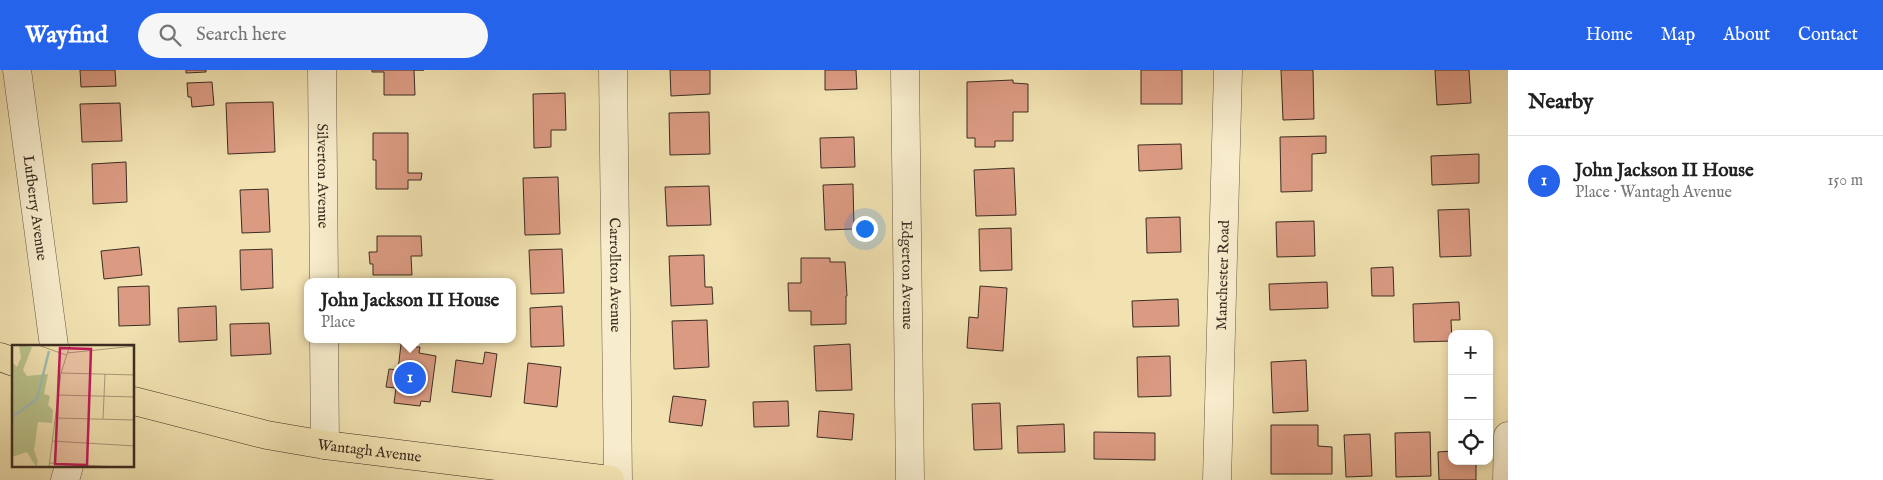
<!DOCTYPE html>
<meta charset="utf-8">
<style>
:root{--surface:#fff;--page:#f6f6f6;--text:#222;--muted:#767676;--line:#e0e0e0;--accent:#2563eb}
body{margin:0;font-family:"IM FELL English",serif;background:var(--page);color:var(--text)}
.controls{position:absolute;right:15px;bottom:15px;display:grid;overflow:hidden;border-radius:10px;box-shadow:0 2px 8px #0003}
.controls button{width:45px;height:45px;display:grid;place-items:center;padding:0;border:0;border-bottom:1px solid var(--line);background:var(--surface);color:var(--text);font:25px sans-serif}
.you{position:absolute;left:864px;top:158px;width:18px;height:18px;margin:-12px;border:4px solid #fff;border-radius:50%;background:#1a73e8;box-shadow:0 0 0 8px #1a73e833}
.badge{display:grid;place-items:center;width:32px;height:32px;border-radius:50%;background:var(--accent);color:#fff;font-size:16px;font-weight:700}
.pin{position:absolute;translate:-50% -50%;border:2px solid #fff;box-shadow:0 1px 5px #0006}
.popup{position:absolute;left:304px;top:208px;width:212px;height:65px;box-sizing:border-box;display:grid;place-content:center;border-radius:10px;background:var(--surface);filter:drop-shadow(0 1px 4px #0005);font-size:16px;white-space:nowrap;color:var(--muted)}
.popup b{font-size:19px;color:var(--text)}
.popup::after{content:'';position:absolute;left:50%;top:100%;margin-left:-10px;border:10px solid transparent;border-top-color:var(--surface)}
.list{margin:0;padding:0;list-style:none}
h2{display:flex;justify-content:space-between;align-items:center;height:65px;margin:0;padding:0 20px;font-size:21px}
h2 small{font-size:16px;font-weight:400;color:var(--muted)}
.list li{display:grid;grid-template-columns:32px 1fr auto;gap:15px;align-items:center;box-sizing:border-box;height:90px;padding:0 20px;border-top:1px solid var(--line)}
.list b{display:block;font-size:19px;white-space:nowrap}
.list p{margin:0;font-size:16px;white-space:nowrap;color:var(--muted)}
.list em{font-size:16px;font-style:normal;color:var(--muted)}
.icon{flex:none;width:28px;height:28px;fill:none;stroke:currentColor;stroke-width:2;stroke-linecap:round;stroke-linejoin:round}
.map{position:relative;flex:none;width:1508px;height:410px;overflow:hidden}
header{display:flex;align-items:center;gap:30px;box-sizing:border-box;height:70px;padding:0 25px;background:var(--accent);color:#fff}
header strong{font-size:24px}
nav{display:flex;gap:28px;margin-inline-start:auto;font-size:18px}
.search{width:350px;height:45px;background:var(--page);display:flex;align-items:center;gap:12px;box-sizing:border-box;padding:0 18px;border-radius:28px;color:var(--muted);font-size:19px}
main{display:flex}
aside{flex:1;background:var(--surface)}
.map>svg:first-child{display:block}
.building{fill:#db9b83;stroke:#3c2d22}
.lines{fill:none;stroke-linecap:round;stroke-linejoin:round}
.minor-casing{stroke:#6a5a46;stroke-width:29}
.major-casing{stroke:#3c2d22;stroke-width:29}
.minor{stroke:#f7eccc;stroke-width:28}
.major{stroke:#f2e2b1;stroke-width:28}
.labels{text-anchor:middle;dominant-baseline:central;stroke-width:4;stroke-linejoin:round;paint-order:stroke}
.street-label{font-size:15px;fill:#3c2d22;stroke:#f7eccc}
.inset-river{fill:none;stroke:#9ebcb5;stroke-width:2.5}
.inset-road{fill:none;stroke:#a99a78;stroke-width:1}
.view{fill:#c2185b;fill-opacity:0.15;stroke:#c2185b;stroke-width:2.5}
.inset-edge{fill:none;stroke:#3c2d22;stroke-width:2.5}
</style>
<header>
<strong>Wayfind</strong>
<div class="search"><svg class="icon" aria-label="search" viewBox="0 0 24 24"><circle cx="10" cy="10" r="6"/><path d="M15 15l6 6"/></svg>Search here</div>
<nav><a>Home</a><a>Map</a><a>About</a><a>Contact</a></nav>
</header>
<main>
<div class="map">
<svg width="1508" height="410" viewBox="0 0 1508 410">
<rect width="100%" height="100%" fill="#f2e2b1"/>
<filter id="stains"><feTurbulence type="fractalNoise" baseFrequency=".004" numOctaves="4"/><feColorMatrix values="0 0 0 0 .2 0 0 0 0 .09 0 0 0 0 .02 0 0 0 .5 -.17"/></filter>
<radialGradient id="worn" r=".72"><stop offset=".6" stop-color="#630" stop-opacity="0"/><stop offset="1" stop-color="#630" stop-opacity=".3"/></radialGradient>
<g class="building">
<path d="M80 0H115L116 16 81 17Z"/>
<path d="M186 0H206V2L186 3Z"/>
<path d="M372 0H424H414L415 25H384V2H372Z"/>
<path d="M670 0H710V24L671 26Z"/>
<path d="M825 0H856L857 19 825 20Z"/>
<rect x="1141" y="0" width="41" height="34"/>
<path d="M1281 0H1313L1314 49 1283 50Z"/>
<path d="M1435 0H1469L1471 33 1437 35Z"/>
<path d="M1013 10V13L1028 14V42H1013V71H995V77H975V68H967V12Z"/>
<path d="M212 12 214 35 192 37 191 27H188L187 13Z"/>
<path d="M565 23 566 60H551V77L534 78 533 24Z"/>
<path d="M273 32 275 82 228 84 226 33Z"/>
<path d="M120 33 122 71 82 72 80 34Z"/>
<path d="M709 42 710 84 670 85 669 43Z"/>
<path d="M373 63H408V103H422L421 110H408V119H376V90H373Z"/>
<path d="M1326 66V83L1312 84V121L1281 122 1280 67Z"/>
<path d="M854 67 855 97 821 98 820 68Z"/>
<path d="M1181 74 1182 99 1139 101 1138 75Z"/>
<path d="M1479 84V113L1432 115 1431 86Z"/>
<path d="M126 92 127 132 93 134 92 94Z"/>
<path d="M1014 98 1016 145 976 146 974 100Z"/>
<path d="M558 107 560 164 525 165 523 108Z"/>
<path d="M853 114 854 159 825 160 823 115Z"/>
<path d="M709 116 711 155 667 156 665 117Z"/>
<path d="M268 119 270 162 242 163 240 120Z"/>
<path d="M1469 139 1471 186 1440 187 1438 140Z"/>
<path d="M1180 147 1181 182 1147 183 1146 148Z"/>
<path d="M1314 151 1315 186 1277 187 1276 152Z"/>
<path d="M1011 158 1012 200 980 201 979 159Z"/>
<path d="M377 166H421L422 186H411L412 205H373V194H370L369 182H377Z"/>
<path d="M139 177 142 205 104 209 101 181Z"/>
<path d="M272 179 273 218 241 220 240 180Z"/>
<path d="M562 179 564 223 531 224 529 180Z"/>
<path d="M704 185 705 217H712L713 234 671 236 669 186Z"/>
<path d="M801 188H830V192H845L847 226H846V254L811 255V241H789L788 213H801Z"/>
<path d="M1393 197 1394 226H1372L1371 198Z"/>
<path d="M1327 212 1328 238 1270 240 1269 214Z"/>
<path d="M149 216 150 255 119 256 118 217Z"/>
<path d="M980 216 1007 218 1003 281 967 278 969 247 978 248Z"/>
<path d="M1178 229 1179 256 1133 257 1132 231Z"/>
<path d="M1459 232 1460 250H1451L1452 271 1414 272 1413 234Z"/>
<path d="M216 236 217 270 179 272 178 238Z"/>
<path d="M562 236 564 276 531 277 530 238Z"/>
<path d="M707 250 709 297 674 299 672 251Z"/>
<path d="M269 253 271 284 231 286 230 254Z"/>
<path d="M401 274 416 275V277H420L419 283 436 286 430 332 421 331 420 336 394 333 396 318 386 317 389 299 398 300Z"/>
<path d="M850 274 852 320 816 321 814 276Z"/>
<path d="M485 282 497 284 491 327 452 322 456 290 483 294Z"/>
<path d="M1170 286 1171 326 1138 327 1137 287Z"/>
<path d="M1306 290 1308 341 1273 343 1271 292Z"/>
<path d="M528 293 561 297 557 337 524 333Z"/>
<path d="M673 326 706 330 702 356 669 352Z"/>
<path d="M788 331 789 356 754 357 753 332Z"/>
<path d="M1000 333 1002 379 974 380 972 334Z"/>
<path d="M819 341 854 344 852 370 817 367Z"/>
<path d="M1064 354 1065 382 1018 383 1017 356Z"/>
<path d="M1271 355H1318V376L1332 377V404H1271Z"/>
<path d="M1094 362 1155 363V390L1094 389Z"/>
<path d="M1430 362 1431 406 1396 407 1395 363Z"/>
<path d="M1370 364 1372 406 1346 407 1344 365Z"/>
<path d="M1452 381V391H1476V410H1439L1438 382Z"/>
</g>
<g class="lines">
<g class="minor-casing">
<g id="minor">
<path id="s1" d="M17 0 54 276"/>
<path id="s2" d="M322 0 324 212"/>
<path id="s3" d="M613 0 618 410"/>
<path id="s4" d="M905 0 910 410"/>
<path d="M324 269 325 375"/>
<path d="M65 410 69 396"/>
<path id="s5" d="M1217 410 1228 0"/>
<path d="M1507 410 1508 366"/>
</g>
</g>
<g class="major-casing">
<g id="major">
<path d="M0 287 14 292"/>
<path id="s6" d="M134 331 267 365 325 375 610 410"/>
</g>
</g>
<use href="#minor" class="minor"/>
<use href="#major" class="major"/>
</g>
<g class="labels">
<g class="street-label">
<text stroke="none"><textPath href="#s2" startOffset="106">Silverton Avenue</textPath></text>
<text stroke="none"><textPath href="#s1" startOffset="139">Lufberry Avenue</textPath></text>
<text stroke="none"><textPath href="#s3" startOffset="205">Carrollton Avenue</textPath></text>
<text stroke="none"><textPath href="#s4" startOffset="205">Edgerton Avenue</textPath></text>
<text stroke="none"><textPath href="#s5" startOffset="205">Manchester Road</textPath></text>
<text stroke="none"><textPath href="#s6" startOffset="241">Wantagh Avenue</textPath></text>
</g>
</g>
<g transform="translate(12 275)">
<rect width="122" height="122" fill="#f2e2b1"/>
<path d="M7 0 20 2 11 25 15 31 36 29 32 49 38 51 36 60 41 65 40 78 26 77 22 105 26 117 24 122 15 107 0 112V17L5 22 9 13Z" fill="#bac38c"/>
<path class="inset-river" d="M0 72 25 54 37 6"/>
<path class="inset-road" d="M26 0 54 10M55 8 123 1M49 28 123 30M46 50 123 52M43 73 123 75M91 74 93 29M40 96 123 101M38 118 105 122M37 122 49 28 58 0"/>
<path class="view" d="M48 3 79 4 75 120 43 119Z"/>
<rect width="122" height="122" class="inset-edge"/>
</g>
<rect width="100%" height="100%" filter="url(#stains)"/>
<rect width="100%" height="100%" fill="url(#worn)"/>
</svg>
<div class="controls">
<button>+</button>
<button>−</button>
<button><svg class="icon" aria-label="locate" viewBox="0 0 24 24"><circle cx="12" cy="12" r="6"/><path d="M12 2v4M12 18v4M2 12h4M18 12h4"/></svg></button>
</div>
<div class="you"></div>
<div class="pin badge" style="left:410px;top:308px">1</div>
<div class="popup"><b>John Jackson II House</b>Place</div>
</div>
<aside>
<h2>Nearby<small></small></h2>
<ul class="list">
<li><span class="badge">1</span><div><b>John Jackson II House</b><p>Place · Wantagh Avenue</p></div><em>150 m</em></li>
</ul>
</aside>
</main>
